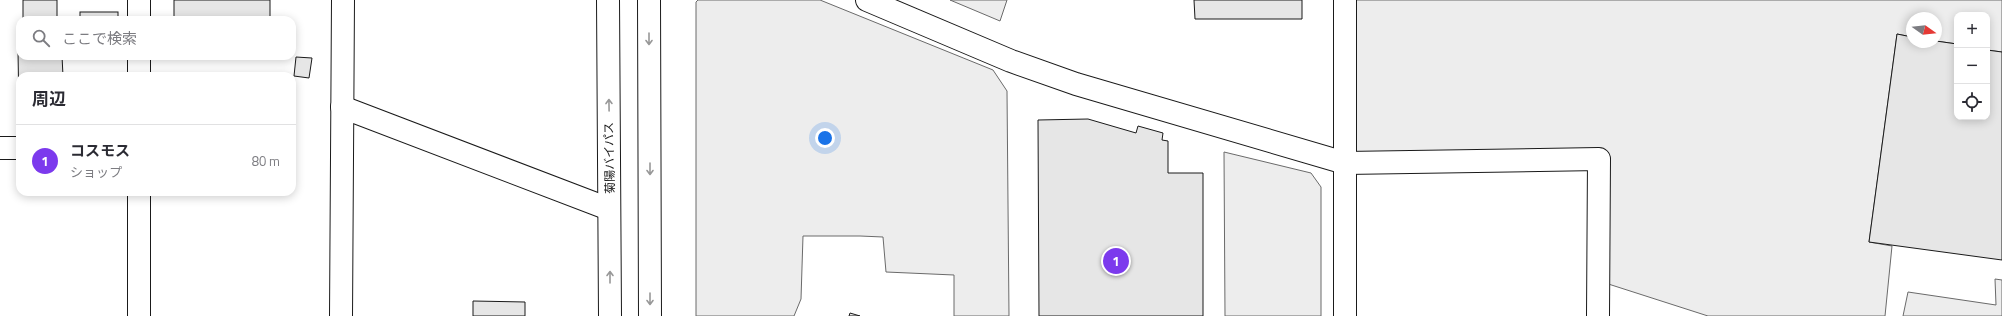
<!DOCTYPE html>
<html lang="ja">
<meta charset="utf-8">
<style>
:root{--surface:#fff;--page:#f2f2f3;--text:#2b2b33;--muted:#7c7c81;--line:#e1e1e2;--accent:#7c3aed}
body{margin:0;font-family:"Titillium Web","Noto Sans JP",sans-serif;background:var(--page);color:var(--text)}
.controls{position:absolute;right:12px;top:12px;display:grid;overflow:hidden;border-radius:8px;box-shadow:0 2px 10px #0003}
.controls button{width:36px;height:36px;display:grid;place-items:center;padding:0;border:0;border-bottom:1px solid var(--line);background:var(--surface);color:var(--text);font:20px sans-serif}
.compass{position:absolute;left:1906px;top:12px;width:36px;height:36px;border-radius:50%;background:var(--surface);box-shadow:0 2px 10px #0003;rotate:105deg}
.you{position:absolute;left:825px;top:138px;width:14px;height:14px;margin:-10px;border:3px solid #fff;border-radius:50%;background:#1a73e8;box-shadow:0 0 0 6px #1a73e833}
.badge{display:grid;place-items:center;width:26px;height:26px;border-radius:50%;background:var(--accent);color:#fff;font-size:13px;font-weight:700}
.pin{position:absolute;translate:-50% -50%;border:2px solid #fff;box-shadow:0 1px 4px #0006}
.list{margin:0;padding:0;list-style:none}
h2{display:flex;justify-content:space-between;align-items:center;height:52px;margin:0;padding:0 16px;font-size:17px}
h2 small{font-size:13px;font-weight:400;color:var(--muted)}
.list li{display:grid;grid-template-columns:26px 1fr auto;gap:12px;align-items:center;box-sizing:border-box;height:72px;padding:0 16px;border-top:1px solid var(--line)}
.list b{display:block;font-size:15px;white-space:nowrap}
.list p{margin:0;font-size:13px;white-space:nowrap;color:var(--muted)}
.list em{font-size:13px;font-style:normal;color:var(--muted)}
.icon{flex:none;width:22px;height:22px;fill:none;stroke:currentColor;stroke-width:2;stroke-linecap:round;stroke-linejoin:round}
.map{position:relative;flex:none;width:2002px;height:316px;overflow:hidden}
.search{position:absolute;background:var(--surface);box-shadow:0 2px 10px #0003;left:16px;top:16px;width:280px;height:44px;display:flex;align-items:center;gap:10px;box-sizing:border-box;padding:0 14px;border-radius:12px;color:var(--muted);font-size:15px}
.panel{position:absolute;background:var(--surface);box-shadow:0 2px 10px #0003;left:16px;top:72px;width:280px;height:124px;border-radius:12px}
.map>svg:first-child{display:block}
.parking{fill:#ededed;stroke:#6a6a6a}
.building{fill:#e6e6e6;stroke:#1a1a1a}
.lines{fill:none;stroke-linecap:round;stroke-linejoin:round}
.minor-casing{stroke:#1a1a1a;stroke-width:24}
.tertiary-casing{stroke:#1a1a1a;stroke-width:24}
.trunk-casing{stroke:#1a1a1a;stroke-width:24}
.minor{stroke:#fff;stroke-width:22}
.tertiary{stroke:#fff;stroke-width:22}
.trunk{stroke:#fff;stroke-width:22}
.oneway{stroke:#989898}
.labels{text-anchor:middle;dominant-baseline:central;stroke-width:3;stroke-linejoin:round;paint-order:stroke}
.street-label{font-size:12px;fill:#1a1a1a;stroke:#fff}
</style>
<div class="map">
<svg width="2002" height="316" viewBox="0 0 2002 316">
<rect width="100%" height="100%" fill="#fff"/>
<g class="parking">
<path d="M698 0H820L993 70 1007 91 1009 316H954V275L886 272 883 237 860 236H803L801 299 794 316H696V2Z"/>
<path d="M950 0H1007L1000 21Z"/>
<path d="M1356 0H2002V52L1987 50V15H1957V44L1936 41V18H1912V37L1897 34 1869 242 1892 246 1885 316H1708L1599 281 1608 153 1345 163Z"/>
<path d="M1224 152 1311 173 1321 187V316H1225Z"/>
<path d="M1995 279 2002 280V316H1903L1908 292 1996 305Z"/>
</g>
<g class="building">
<rect x="23" y="0" width="34" height="20"/>
<rect x="174" y="0" width="96" height="18"/>
<path d="M1194 0H1302V19H1195Z"/>
<rect x="80" y="12" width="38" height="8"/>
<path d="M1897 34 1912 37V42L1936 41 1957 44V117H1987V50L2002 52V260L1869 242Z"/>
<path d="M18 51H20V56H62L63 76H20L19 115Z"/>
<path d="M296 57 312 58 309 78 294 76Z"/>
<path d="M1088 119 1136 133 1138 126 1163 133 1162 140 1168 141V173H1203V316H1039L1038 120Z"/>
<path d="M473 301 525 302V316H473Z"/>
<path d="M850 313 860 316H849Z"/>
</g>
<g class="lines">
<g class="minor-casing">
<g id="minor">
<path d="M139 0V20"/>
<path d="M867 0 1011 61 1076 84 1345 163 1599 159 1598 316"/>
<path d="M139 56V76"/>
<path d="M342 107 609 209"/>
<path d="M0 148H20"/>
<path d="M139 316V192"/>
</g>
</g>
<g class="tertiary-casing">
<g id="tertiary">
<path d="M1345 0V316"/>
<path d="M341 316 343 0"/>
</g>
</g>
<g class="trunk-casing">
<g id="trunk">
<path d="M608 0 610 316"/>
<path d="M649 0 650 316"/>
</g>
</g>
<use href="#minor" class="minor"/>
<use href="#tertiary" class="tertiary"/>
<use href="#trunk" class="trunk"/>
</g>
<defs><path id="oneway-shaft" d="M-6 0H5M1.5-3L5.5 0L1.5 3" fill="none" stroke-width="1.6" stroke-linecap="round" stroke-linejoin="round"/></defs>
<g class="oneway">
<use href="#oneway-shaft" transform="translate(649 39) rotate(90)"/>
<use href="#oneway-shaft" transform="translate(609 105) rotate(-91)"/>
<use href="#oneway-shaft" transform="translate(650 169) rotate(90)"/>
<use href="#oneway-shaft" transform="translate(610 277) rotate(-90)"/>
<use href="#oneway-shaft" transform="translate(650 299) rotate(90)"/>
</g>
<g class="labels">
<g class="street-label">
<text transform="translate(609 158) rotate(-91)">菊陽バイパス</text>
</g>
</g>
</svg>
<div class="controls">
<button>+</button>
<button>−</button>
<button><svg class="icon" aria-label="locate" viewBox="0 0 24 24"><circle cx="12" cy="12" r="6"/><path d="M12 2v4M12 18v4M2 12h4M18 12h4"/></svg></button>
</div>
<svg class="compass" viewBox="-18 -18 36 36"><path d="M0-13l5 13h-10z" fill="#e53935"/><path d="M0 13l5-13h-10z" fill="#7c7c81"/></svg>
<div class="you"></div>
<div class="pin badge" style="left:1116px;top:261px">1</div>
<div class="search"><svg class="icon" aria-label="search" viewBox="0 0 24 24"><circle cx="10" cy="10" r="6"/><path d="M15 15l6 6"/></svg>ここで検索</div>
<section class="panel">
<h2>周辺<small></small></h2>
<ul class="list">
<li><span class="badge">1</span><div><b>コスモス</b><p>ショップ</p></div><em>80 m</em></li>
</ul>
</section>
</div>
